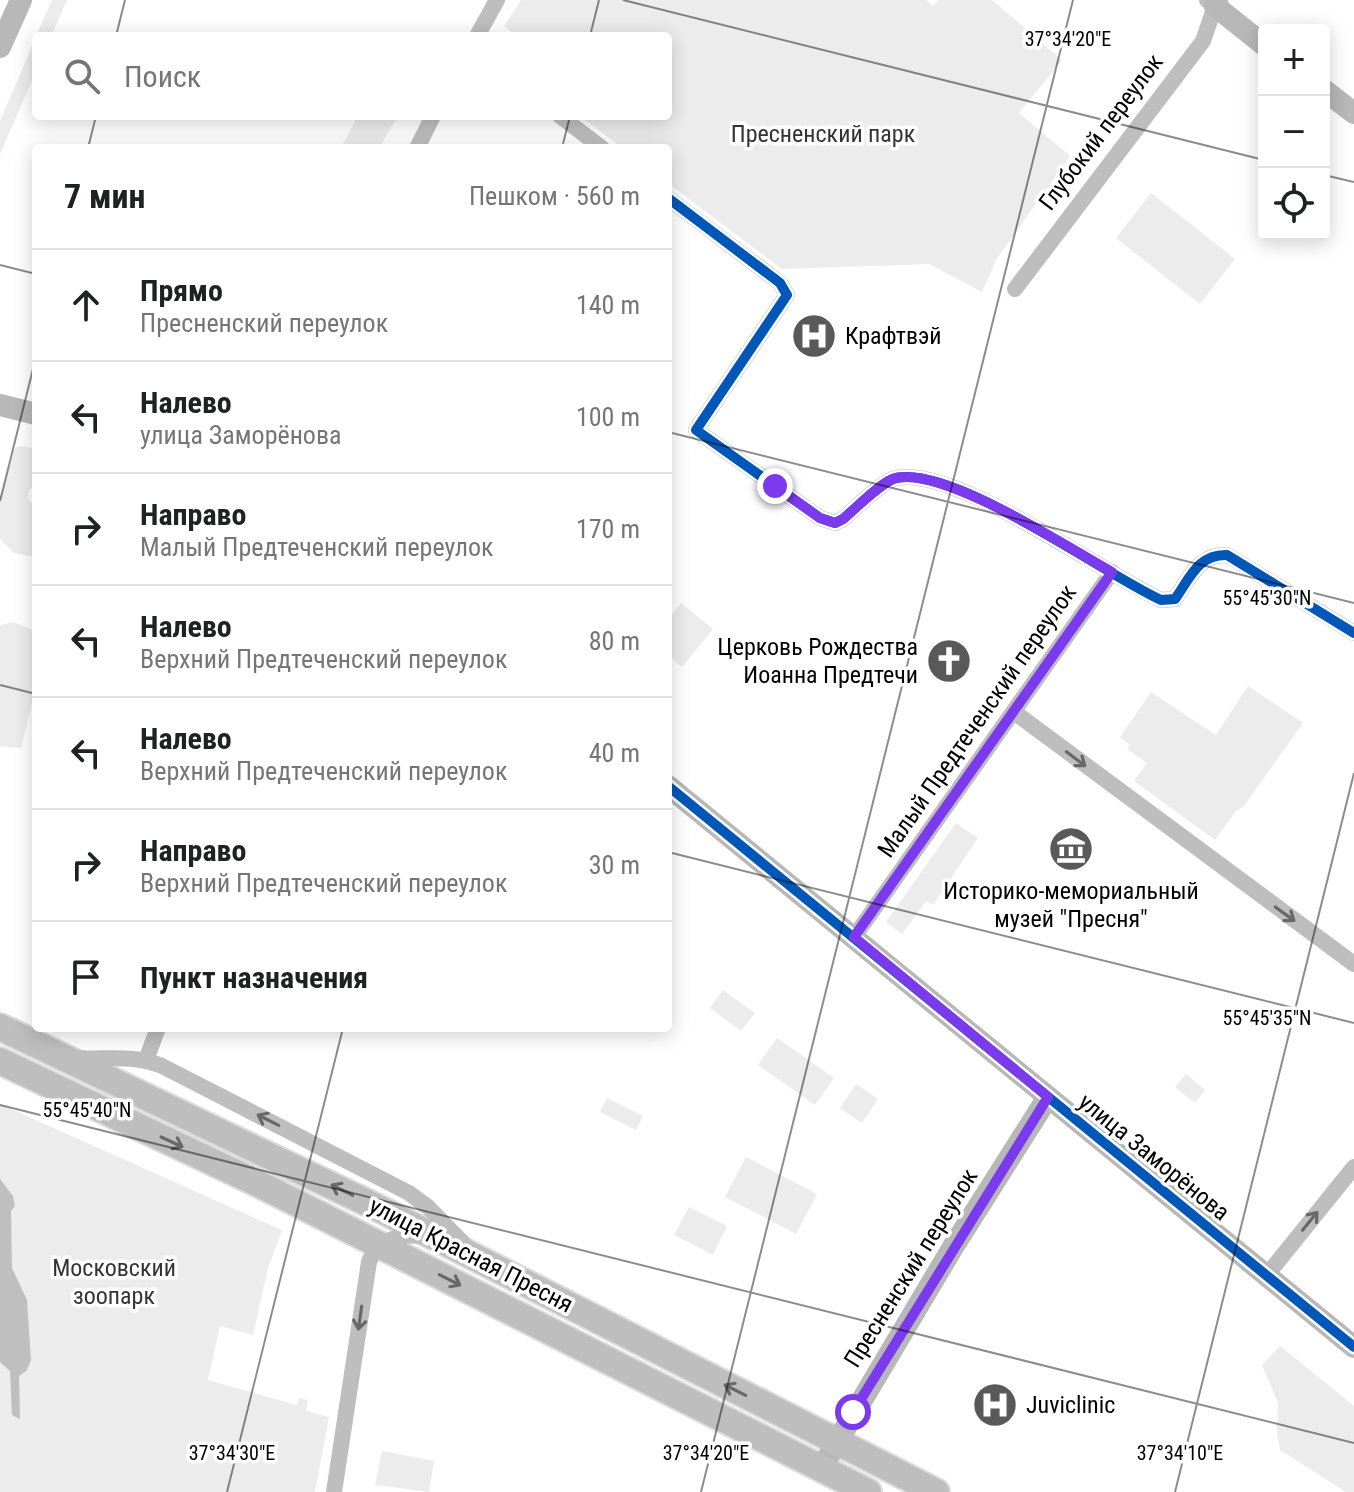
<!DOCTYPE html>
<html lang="ru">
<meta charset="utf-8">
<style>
:root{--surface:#fff;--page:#f2f2f2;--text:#202124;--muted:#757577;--line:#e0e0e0}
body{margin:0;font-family:"Roboto Condensed",sans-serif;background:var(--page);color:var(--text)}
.controls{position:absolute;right:24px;top:24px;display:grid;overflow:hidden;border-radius:8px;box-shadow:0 4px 20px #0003}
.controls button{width:72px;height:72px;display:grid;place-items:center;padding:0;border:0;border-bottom:2px solid var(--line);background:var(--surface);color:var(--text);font:40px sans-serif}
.stop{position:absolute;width:24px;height:24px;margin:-18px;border:6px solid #7c3aed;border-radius:50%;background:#fff}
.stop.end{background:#7c3aed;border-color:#fff;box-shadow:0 2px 8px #0008}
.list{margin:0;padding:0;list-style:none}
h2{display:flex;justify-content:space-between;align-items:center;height:104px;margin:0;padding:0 32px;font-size:34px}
h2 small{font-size:26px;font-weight:400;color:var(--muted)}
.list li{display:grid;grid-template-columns:52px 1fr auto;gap:24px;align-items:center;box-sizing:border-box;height:112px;padding:0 32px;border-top:2px solid var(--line)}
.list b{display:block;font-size:30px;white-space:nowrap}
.list p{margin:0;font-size:26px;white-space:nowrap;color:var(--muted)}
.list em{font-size:26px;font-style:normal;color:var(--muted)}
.icon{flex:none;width:44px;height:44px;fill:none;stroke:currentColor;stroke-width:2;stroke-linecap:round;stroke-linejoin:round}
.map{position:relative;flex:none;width:1354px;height:1492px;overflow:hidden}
.search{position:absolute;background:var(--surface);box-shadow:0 4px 20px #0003;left:32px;top:32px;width:640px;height:88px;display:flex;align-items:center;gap:20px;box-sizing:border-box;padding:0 28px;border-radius:8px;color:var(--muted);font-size:30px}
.panel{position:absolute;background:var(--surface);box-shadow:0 4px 20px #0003;left:32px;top:144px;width:640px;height:888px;border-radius:8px}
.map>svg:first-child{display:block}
.green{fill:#ececec}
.water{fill:#bfbfbf}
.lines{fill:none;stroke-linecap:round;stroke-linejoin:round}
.primary-casing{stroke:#dbdbdb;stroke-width:30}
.street{stroke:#bebebe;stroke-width:16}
.secondary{stroke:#b8b8b8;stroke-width:22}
.primary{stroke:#bebebe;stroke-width:26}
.cycleway-casing{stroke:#fff;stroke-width:15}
.cycleway{stroke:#0057b8;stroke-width:10}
.oneway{stroke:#686868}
.route{stroke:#7c3aed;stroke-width:10}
.ticks{fill:none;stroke:#000;stroke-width:2;stroke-opacity:0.45}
.labels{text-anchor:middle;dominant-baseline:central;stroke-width:7;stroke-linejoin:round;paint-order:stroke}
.street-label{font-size:24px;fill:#000;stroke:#fff}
.park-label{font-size:24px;fill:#333;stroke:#fff}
.poi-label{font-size:24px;fill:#000;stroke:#fff;text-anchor:start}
.ticks-label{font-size:20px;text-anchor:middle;fill:#000;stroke:#fff;stroke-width:7;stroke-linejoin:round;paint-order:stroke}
</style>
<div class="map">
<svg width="1354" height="1492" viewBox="0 0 1354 1492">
<rect width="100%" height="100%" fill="#fff"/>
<g class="green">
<path d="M52 0H67L51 36H36Z"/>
<path d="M521 0H926L933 6 939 0H992L1062 60 1019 113 1070 156 996 260 982 292 929 264 782 269 668 183V148H622L580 116H668V36H516L504 26Z"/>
<path d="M36 37V71L0 154V121Z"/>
<path d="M358 116H398L379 148H341Z"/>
<path d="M1151 193 1235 259 1200 304 1116 238Z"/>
<path d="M22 446 36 449V485L29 490 28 499 36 508V557L14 553 0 539V497L15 448Z"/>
<path d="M681 603 713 629 682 667 668 655V619Z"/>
<path d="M13 622 36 631V686L21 748 0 746V625Z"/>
<path d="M1248 686 1303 723 1243 807 1236 811 1215 840 1134 781 1147 763 1127 749 1130 745 1120 737 1151 692 1216 735Z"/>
<path d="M956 823 978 838 933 905 926 901 902 934 886 922Z"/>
<path d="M723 990 755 1013 741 1031 710 1008Z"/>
<path d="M777 1038 834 1078 815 1105 758 1065Z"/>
<path d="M1186 1074 1205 1090 1195 1103 1175 1087Z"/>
<path d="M856 1084 878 1099 862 1123 840 1108Z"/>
<path d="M607 1098 643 1116 636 1130 600 1112Z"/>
<path d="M0 1104 282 1230 268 1268 253 1335 220 1326 208 1380 297 1405 299 1398 308 1400 306 1411 329 1417 315 1492H0Z"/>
<path d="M746 1157 817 1194 796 1234 725 1197Z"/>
<path d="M689 1207 727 1226 713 1255 674 1235Z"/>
<path d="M1280 1346 1354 1406V1492H1346L1280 1450 1277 1432 1278 1403 1262 1365Z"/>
<path d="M382 1451 434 1461 429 1492 375 1485Z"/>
</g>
<path class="water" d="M0 1179 13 1196 15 1206 11 1211 12 1268 27 1300 31 1360 27 1370 19 1376 20 1419 12 1415 10 1371 0 1362Z"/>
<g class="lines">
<g class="primary-casing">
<g id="primary">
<path d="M0 1027 376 1207 936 1492"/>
<path d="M0 1061 259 1184 868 1492"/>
</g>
</g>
<g class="street">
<path d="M477 36 497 0"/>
<path d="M560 116 602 148"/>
<path d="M417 148 433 116"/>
<path d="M668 198 780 283 787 295 696 430 820 518 835 523 843 519C855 509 882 481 896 478 955 465 1102 573 1161 600L1175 599C1190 578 1198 554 1227 555L1354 633"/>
<path d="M1015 289 1203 41 1215 6 1207 0"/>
<path d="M1014 712 1354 964"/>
<path d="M854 937 1112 572"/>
<path d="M76 1058C106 1060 134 1054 162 1066L409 1193 428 1207 464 1244"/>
<path d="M146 1060 158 1028"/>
<path d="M1267 1275 1354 1167"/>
<path d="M334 1492 369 1262C378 1239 401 1234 423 1236"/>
</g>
<g class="secondary">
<path d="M1217 0 1215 6 1264 45"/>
<path d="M0 47 21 0"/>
<path d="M1324 90 1354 113"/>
<path d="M0 405 36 414"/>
<path d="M668 786 1354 1347"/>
<path d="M821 1469 953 1247 1048 1097"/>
</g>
<use href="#primary" class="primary"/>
<g class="cycleway-casing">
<g id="cycleway">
<path d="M668 198 780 283 787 295 696 430 820 518 835 523 843 519C855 509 882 481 896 478 955 465 1102 573 1161 600L1175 599C1190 578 1198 554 1227 555L1354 633"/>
<path d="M668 786 1354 1347"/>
</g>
</g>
<use href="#cycleway" class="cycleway"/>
</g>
<defs><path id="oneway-shaft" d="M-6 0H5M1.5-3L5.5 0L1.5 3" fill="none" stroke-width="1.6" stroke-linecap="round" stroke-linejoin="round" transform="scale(2)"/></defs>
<g class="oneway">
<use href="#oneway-shaft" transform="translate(1076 759) rotate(37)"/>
<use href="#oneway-shaft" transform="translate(1285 914) rotate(36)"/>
<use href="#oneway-shaft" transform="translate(268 1120) rotate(-153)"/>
<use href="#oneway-shaft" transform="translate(172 1142) rotate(25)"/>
<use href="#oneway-shaft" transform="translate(342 1190) rotate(-154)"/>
<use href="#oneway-shaft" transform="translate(1310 1221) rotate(-51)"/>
<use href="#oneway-shaft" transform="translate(450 1280) rotate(27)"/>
<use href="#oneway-shaft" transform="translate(360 1318) rotate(98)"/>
<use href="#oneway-shaft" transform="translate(735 1390) rotate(-153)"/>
</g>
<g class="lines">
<path class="route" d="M775 486 820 518 835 523 843 519C855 509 882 481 896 478 944 467 1067 547 1112 572L854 937 1048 1097 853 1412"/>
</g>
<path class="ticks" d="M623 0 1264 160M116 36 125 0M590 36 599 0M88 148 96 116M562 148 570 116M1324 175 1354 182M0 265 36 274M668 432 1354 603M0 501 36 357M0 685 36 694M668 852 1354 1023M0 1105 1354 1443M227 1492 343 1028M701 1492 1073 0M1175 1492 1354 773"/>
<defs>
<g id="hospital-disc" transform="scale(2.3)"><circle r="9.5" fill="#595959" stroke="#fff"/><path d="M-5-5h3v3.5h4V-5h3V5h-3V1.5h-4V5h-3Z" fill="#fff"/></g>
<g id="church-disc" transform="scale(2.3)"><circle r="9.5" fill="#595959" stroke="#fff"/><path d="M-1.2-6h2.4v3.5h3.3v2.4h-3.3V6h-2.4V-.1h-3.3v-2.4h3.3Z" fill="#fff"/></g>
<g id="museum-disc" transform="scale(2.3)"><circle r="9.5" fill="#595959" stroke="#fff"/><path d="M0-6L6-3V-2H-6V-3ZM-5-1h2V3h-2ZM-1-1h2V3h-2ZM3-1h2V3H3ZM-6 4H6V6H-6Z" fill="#fff"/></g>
</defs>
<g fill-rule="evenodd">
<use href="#hospital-disc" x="814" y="336"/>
<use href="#church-disc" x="949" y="661"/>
<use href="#museum-disc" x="1071" y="849"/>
<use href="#hospital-disc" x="995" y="1405"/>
</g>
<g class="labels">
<g class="street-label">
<text transform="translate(1101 132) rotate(-53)">Глубокий переулок</text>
<text transform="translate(977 721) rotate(-55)">Малый Предтеченский переулок</text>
<text transform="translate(1154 1157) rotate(39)">улица Заморёнова</text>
<text transform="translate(471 1255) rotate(27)">улица Красная Пресня</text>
<text transform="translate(911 1268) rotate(-58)">Пресненский переулок</text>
</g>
<g class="park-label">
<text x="823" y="134">Пресненский парк</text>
<text x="114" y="1268">Московский<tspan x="114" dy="28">зоопарк</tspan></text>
</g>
<g class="poi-label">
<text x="845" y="336">Крафтвэй</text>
<text x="918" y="647" text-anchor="end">Церковь Рождества<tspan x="918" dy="28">Иоанна Предтечи</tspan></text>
<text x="1071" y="891" text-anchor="middle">Историко-мемориальный<tspan x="1071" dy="28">музей "Пресня"</tspan></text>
<text x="1026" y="1405">Juviclinic</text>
</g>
</g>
<g class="ticks-label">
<text x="1068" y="46">37°34'20"E</text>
<text x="1267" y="605">55°45'30"N</text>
<text x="1267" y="1025">55°45'35"N</text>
<text x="87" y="1117">55°45'40"N</text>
<text x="232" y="1460">37°34'30"E</text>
<text x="706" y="1460">37°34'20"E</text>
<text x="1180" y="1460">37°34'10"E</text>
</g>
</svg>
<div class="controls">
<button>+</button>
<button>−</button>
<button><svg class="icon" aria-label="locate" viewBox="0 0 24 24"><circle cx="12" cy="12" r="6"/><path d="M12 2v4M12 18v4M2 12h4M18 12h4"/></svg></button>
</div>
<div class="stop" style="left:853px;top:1412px"></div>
<div class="stop end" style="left:775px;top:486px"></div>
<div class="search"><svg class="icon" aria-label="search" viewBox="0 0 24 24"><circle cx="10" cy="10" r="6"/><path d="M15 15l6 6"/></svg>Поиск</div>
<section class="panel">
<h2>7 мин<small>Пешком · 560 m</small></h2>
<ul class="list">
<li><svg class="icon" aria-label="ahead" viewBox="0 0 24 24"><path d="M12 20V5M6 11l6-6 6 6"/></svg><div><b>Прямо</b><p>Пресненский переулок</p></div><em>140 m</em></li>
<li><svg class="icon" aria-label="left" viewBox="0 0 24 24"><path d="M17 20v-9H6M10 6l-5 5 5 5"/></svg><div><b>Налево</b><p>улица Заморёнова</p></div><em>100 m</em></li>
<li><svg class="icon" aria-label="right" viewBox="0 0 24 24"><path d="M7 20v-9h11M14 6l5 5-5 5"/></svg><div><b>Направо</b><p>Малый Предтеченский переулок</p></div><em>170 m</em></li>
<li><svg class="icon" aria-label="left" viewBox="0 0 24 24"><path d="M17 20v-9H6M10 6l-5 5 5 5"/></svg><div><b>Налево</b><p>Верхний Предтеченский переулок</p></div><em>80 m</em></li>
<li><svg class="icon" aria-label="left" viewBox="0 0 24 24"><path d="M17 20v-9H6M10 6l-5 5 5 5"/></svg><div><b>Налево</b><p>Верхний Предтеченский переулок</p></div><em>40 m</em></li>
<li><svg class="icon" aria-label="right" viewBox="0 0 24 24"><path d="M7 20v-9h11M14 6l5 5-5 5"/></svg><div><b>Направо</b><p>Верхний Предтеченский переулок</p></div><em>30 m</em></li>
<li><svg class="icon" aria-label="arrive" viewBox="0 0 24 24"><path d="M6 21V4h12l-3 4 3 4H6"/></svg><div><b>Пункт назначения</b></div></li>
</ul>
</section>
</div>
